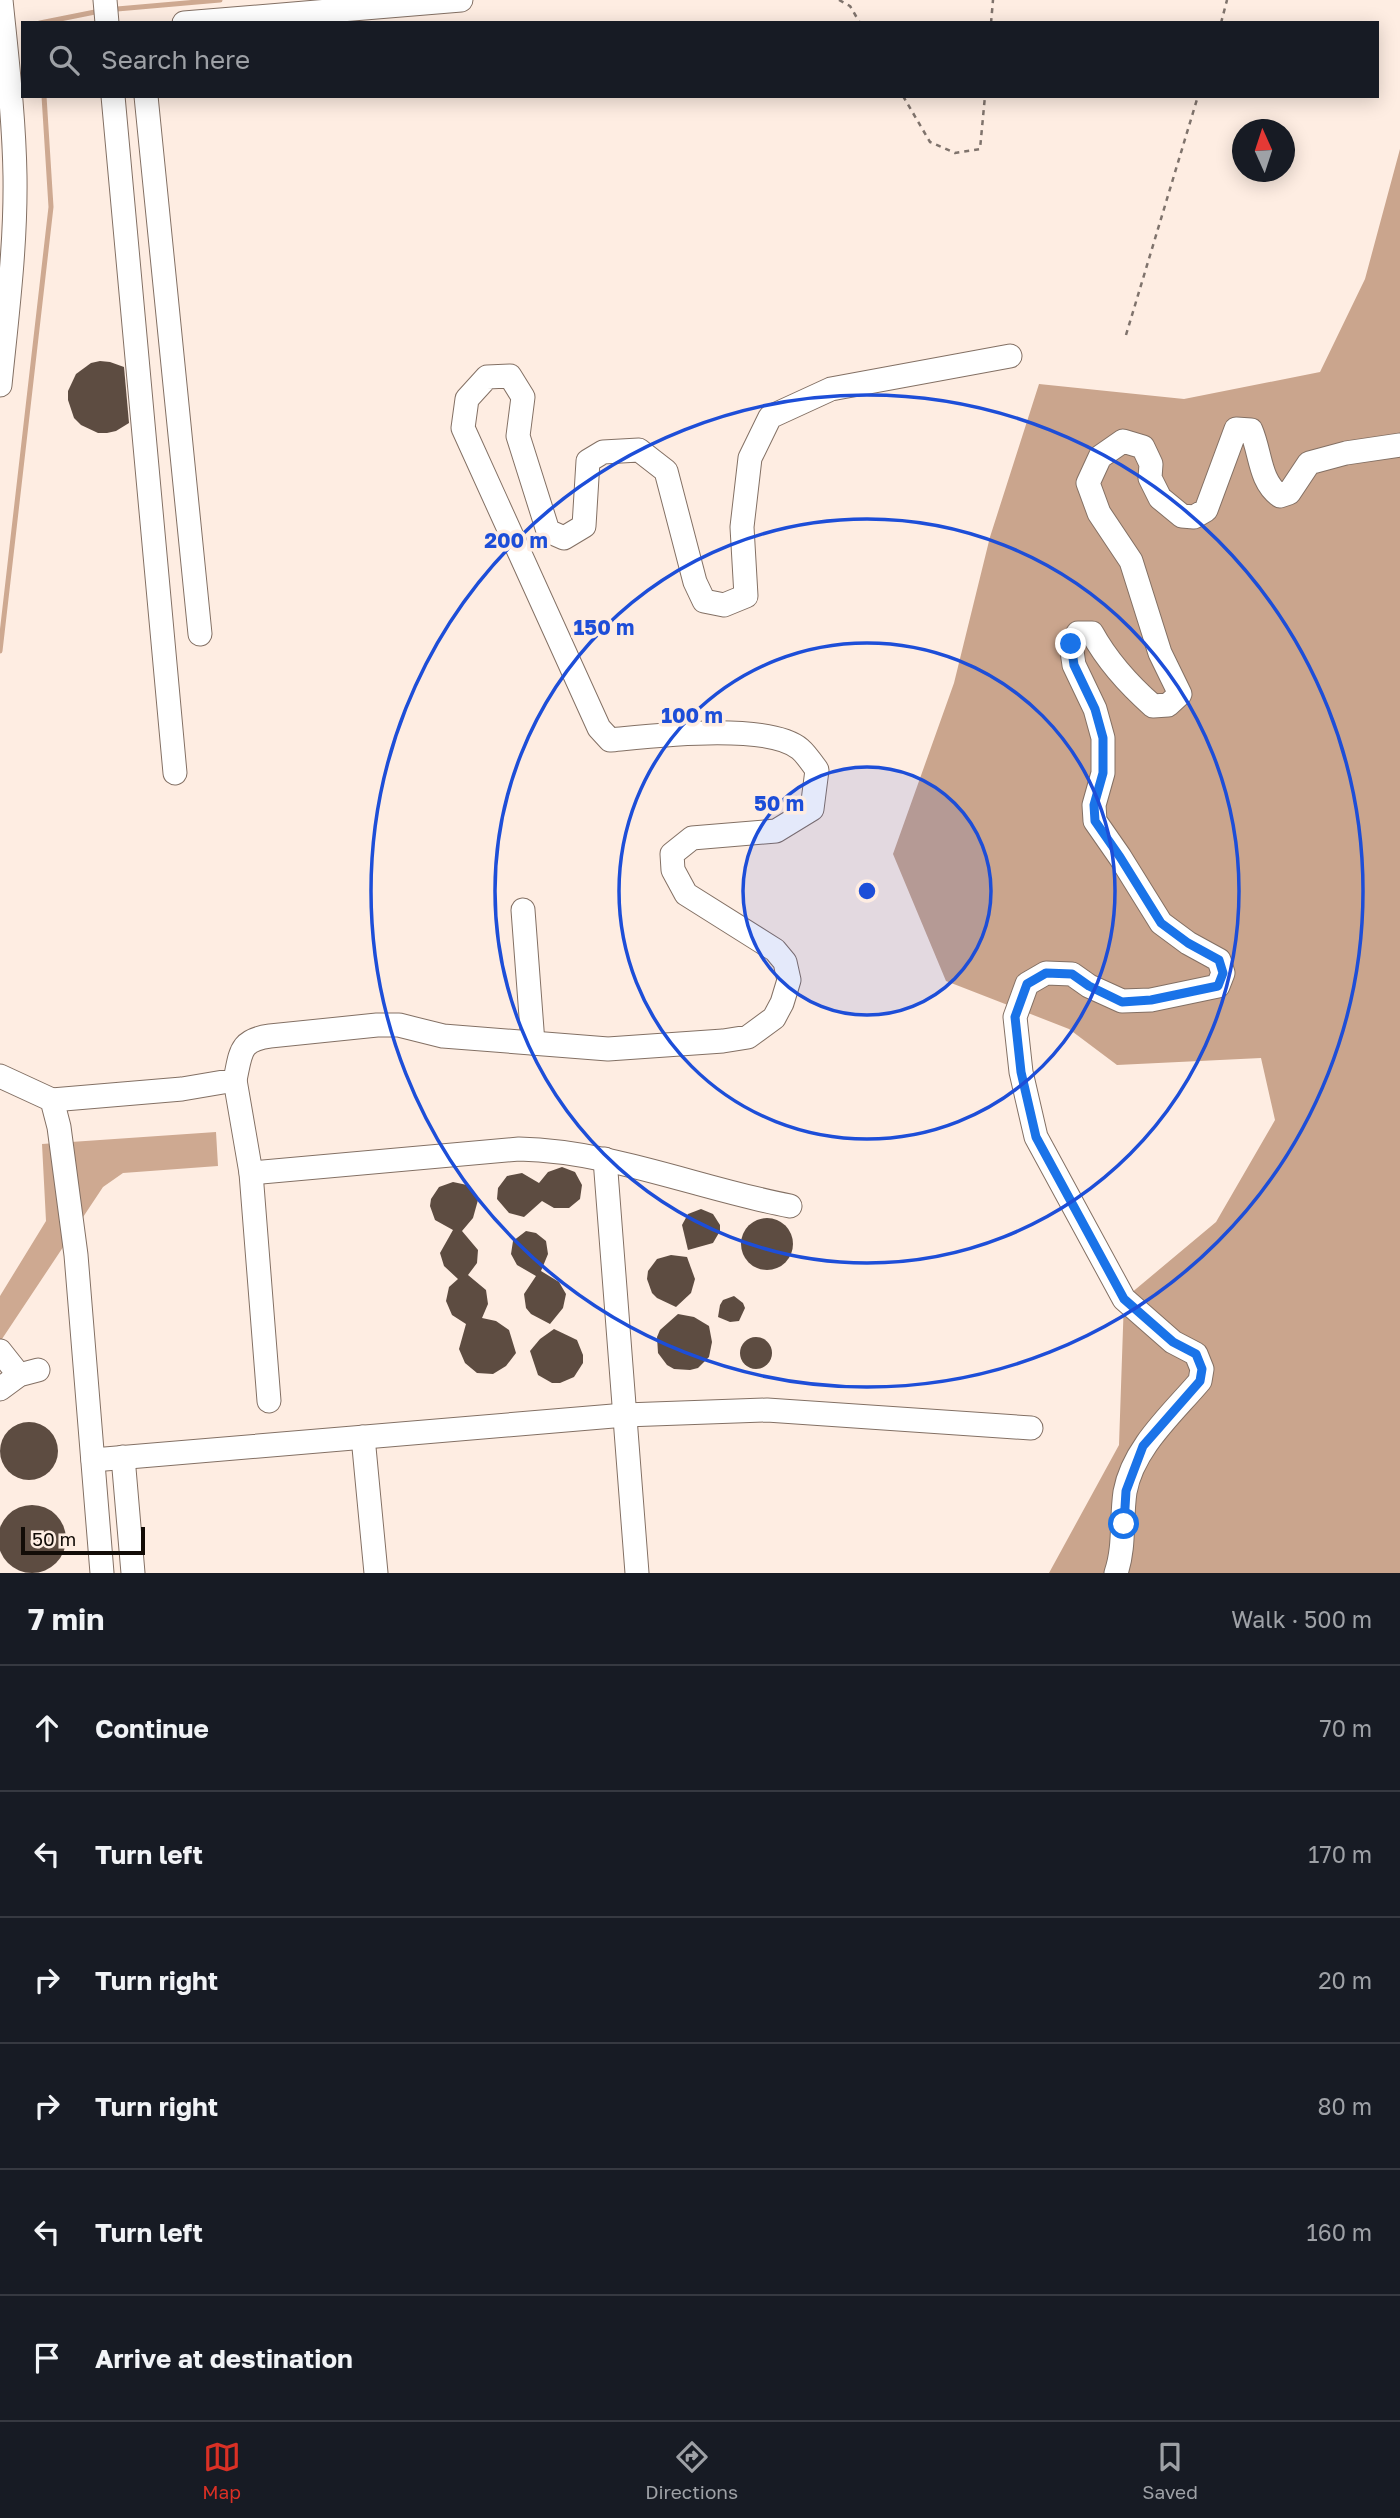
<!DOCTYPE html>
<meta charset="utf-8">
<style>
:root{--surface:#171b24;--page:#242831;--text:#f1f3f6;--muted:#9ea1a6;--line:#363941;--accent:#d93025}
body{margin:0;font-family:"Golos Text",sans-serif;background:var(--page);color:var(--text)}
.compass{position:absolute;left:1232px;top:119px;width:63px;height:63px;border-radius:50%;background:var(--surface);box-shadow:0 4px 18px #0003;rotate:357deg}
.scale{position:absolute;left:21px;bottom:18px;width:124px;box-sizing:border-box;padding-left:7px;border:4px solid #120c07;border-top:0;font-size:19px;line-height:24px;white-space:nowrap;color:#120c07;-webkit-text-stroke:5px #feede2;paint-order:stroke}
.stop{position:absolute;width:21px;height:21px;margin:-16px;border:5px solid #1a73e8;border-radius:50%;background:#fff}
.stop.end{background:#1a73e8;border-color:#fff;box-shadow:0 2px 7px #0008}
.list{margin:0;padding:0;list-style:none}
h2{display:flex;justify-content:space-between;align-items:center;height:91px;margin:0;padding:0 28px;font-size:30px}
h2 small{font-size:23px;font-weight:400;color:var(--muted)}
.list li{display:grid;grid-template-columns:46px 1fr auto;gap:21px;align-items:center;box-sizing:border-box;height:126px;padding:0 28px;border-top:2px solid var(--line)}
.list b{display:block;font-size:26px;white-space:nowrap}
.list em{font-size:23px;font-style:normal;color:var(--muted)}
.icon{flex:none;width:38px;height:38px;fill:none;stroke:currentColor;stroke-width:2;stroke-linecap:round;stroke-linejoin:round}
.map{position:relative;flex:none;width:1400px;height:1573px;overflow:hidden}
.search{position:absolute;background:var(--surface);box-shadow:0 4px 18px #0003;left:21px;right:21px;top:21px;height:77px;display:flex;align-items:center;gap:18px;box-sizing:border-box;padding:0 24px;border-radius:0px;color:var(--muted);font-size:26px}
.sheet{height:847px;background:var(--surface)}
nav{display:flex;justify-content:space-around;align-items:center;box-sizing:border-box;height:98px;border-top:2px solid var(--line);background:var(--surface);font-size:19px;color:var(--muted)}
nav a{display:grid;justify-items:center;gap:4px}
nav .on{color:var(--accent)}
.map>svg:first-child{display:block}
.forest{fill:#caa58d}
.water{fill:#cea991}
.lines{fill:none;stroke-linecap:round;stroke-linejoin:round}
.stream{stroke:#cea991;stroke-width:5}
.building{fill:#5d4c41}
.minor-casing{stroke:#837064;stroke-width:25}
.path{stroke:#7f736c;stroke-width:2.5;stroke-dasharray:5 5;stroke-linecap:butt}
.minor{stroke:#fff;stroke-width:23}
.route{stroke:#1a73e8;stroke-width:9}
.ring{fill:none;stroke:#1d4ed8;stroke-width:3.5}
.centre{fill:#1d4ed8;stroke:#feede2;stroke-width:3.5}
.ring-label{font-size:21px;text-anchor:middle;font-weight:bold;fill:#1d4ed8;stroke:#feede2;stroke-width:7;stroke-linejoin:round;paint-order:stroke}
</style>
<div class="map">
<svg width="1400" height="1573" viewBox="0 0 1400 1573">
<rect width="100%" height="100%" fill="#feede2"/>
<path class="forest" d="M1400 149V1573H1049L1119 1445 1124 1299 1216 1222 1275 1120 1261 1058 1117 1065 1069 1029 946 981 893 854 954 683 990 537 1039 384 1184 399 1320 372 1365 279Z"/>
<path class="water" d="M216 1132 218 1166 123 1173 103 1187 0 1342V1296L46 1221 42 1144Z"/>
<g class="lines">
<g class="stream">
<path d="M117 9 220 0"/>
<path d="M40 23 100 11"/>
<path d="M0 651 51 207 44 96"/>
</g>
</g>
<g class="building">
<path d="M100 361 110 362 124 367 129 423 116 431 107 433H98L81 425 74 418 68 400V391L76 374 91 363Z"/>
<path d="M562 1167 575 1172 582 1185 580 1199 569 1208H554L542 1201 524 1217 509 1213 497 1199 498 1188 507 1176 522 1173 539 1183 548 1172Z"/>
<path d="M453 1182 467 1185 478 1200 473 1218 462 1231 478 1250 477 1263 468 1275 486 1290 488 1304 482 1318 496 1321 509 1330 516 1353 506 1366 493 1374 477 1373 465 1363 459 1349 466 1324 452 1315 446 1301 449 1287 458 1279 444 1266 440 1253 453 1230 435 1220 430 1206 431 1199 439 1187Z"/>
<path d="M701 1209 713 1214 720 1225V1231L713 1243 688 1250 682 1225 688 1214Z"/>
<circle cx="767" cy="1244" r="26"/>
<path d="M526 1231 536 1233 546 1241 548 1254 541 1271 559 1282 566 1294 563 1308 550 1324 531 1314 526 1308 524 1294 536 1276 517 1265 511 1254 513 1241Z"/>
<path d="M671 1255 687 1257 695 1279 691 1293 676 1307 657 1298 652 1293 647 1279 648 1271 657 1259Z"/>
<path d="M734 1296 743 1303 745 1308 739 1321 730 1322 718 1317 720 1305 723 1300Z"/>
<path d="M678 1314 694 1317 709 1326 712 1342 709 1357 698 1368 690 1370 674 1369 667 1365 658 1353 657 1337 660 1330Z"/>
<path d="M554 1329 577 1340 583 1355V1363L574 1377 560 1383H552L538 1375 530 1351 540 1339Z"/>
<circle cx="756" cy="1353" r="16"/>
<circle cx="29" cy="1451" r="29"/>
<circle cx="32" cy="1539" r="34"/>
</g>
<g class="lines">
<g class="minor-casing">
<g id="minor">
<path d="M105 0 107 23"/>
<path d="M184 23 461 0"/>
<path d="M113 96 175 773"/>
<path d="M146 96 200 634"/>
<path d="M0 385C7 315 16 246 15 176 14 117 7 59 1 0"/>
<path d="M523 910 533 1043"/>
<path d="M0 1076 52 1100 59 1127 76 1255 102 1573"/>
<path d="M235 1080 251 1173 269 1401"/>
<path d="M52 1100 182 1089 235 1080C241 1053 239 1040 270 1036L377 1025H399L443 1036 608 1049 723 1041 748 1037 774 1018 782 1003 789 980 785 962 775 950 686 894 673 870 672 854 692 838 776 831 812 809 817 770C812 763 806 754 800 749 768 722 652 736 610 740L599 728 463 428 467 399 487 377 510 376 523 397 518 436 548 531 564 538 584 526 588 461 603 452 639 450 666 471 695 582 704 601 724 605 746 596 742 527 750 458 770 417 831 389 1010 356"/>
<path d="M605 1159 637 1573"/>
<path d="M251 1173 519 1149C612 1151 700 1189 790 1206"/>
<path d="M0 1351 19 1375"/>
<path d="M0 1389 19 1375 38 1370"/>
<path d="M363 1437 376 1573"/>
<path d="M123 1457 133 1573"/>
<path d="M93 1460 625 1415 767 1410 1031 1428"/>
<path d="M1116 1573C1125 1547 1121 1519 1125 1492 1133 1448 1172 1414 1200 1381L1202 1369 1196 1354 1173 1342 1124 1299 1036 1137 1021 1072 1015 1017 1027 984 1046 973 1072 974 1089 986 1122 1001 1151 1000 1218 986 1223 973 1219 960 1188 943 1161 923 1120 857 1095 821 1094 805 1103 773V738L1095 709 1074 665 1071 644 1078 633H1092C1108 662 1128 684 1153 706L1168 705 1180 694 1160 653 1131 561 1099 513 1088 483 1100 457 1123 441 1143 447 1151 464 1150 478 1160 498 1182 516 1194 517 1206 510 1236 429 1251 430C1261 453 1259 481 1280 496L1289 493 1309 463 1346 453 1400 445"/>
</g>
</g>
<g class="path">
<path d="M839 0 850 6 860 23"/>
<path d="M991 23 993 0"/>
<path d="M1221 23 1227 0"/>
<path d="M903 96 930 142 955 153 980 149 985 96"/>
<path d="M1126 335 1198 96"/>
</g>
<use href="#minor" class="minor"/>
</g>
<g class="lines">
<path class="route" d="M1071 644 1074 665 1095 709 1103 738V773L1094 805 1095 821 1120 857 1161 923 1188 943 1219 960 1223 973 1218 986 1151 1000 1122 1002 1089 986 1072 974 1046 973 1027 984 1015 1017 1021 1072 1036 1137 1124 1299 1173 1342 1196 1354 1202 1369 1200 1381 1143 1446 1126 1491 1124 1524"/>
</g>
<circle cx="867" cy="891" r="124" fill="#1d4ed8" fill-opacity=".12"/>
<g class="ring">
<circle cx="867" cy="891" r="124"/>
<circle cx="867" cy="891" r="248"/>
<circle cx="867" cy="891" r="372"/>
<circle cx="867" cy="891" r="496"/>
</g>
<circle cx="867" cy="891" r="10" class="centre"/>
<g class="ring-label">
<text x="516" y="548">200 m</text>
<text x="604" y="635">150 m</text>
<text x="692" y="723">100 m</text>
<text x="779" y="811">50 m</text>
</g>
</svg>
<svg class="compass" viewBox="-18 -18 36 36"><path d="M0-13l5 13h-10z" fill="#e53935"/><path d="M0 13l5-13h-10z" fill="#9ea1a6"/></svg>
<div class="scale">50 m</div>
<div class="stop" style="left:1124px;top:1524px"></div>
<div class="stop end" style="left:1071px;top:644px"></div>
<div class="search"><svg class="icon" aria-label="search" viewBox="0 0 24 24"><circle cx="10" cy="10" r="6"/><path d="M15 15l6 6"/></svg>Search here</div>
</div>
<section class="sheet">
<h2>7 min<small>Walk · 500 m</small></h2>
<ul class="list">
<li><svg class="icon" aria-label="ahead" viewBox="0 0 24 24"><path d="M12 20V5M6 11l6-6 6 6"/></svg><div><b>Continue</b></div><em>70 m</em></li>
<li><svg class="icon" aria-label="left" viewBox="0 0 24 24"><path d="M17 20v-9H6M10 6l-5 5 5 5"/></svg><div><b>Turn left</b></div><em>170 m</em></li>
<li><svg class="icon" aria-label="right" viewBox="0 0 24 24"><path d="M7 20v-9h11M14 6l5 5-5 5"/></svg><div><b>Turn right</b></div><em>20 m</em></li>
<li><svg class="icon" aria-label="right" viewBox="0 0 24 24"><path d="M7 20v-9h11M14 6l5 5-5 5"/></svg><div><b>Turn right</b></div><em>80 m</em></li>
<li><svg class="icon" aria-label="left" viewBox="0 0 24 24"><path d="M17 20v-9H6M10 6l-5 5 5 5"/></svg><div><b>Turn left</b></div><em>160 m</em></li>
<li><svg class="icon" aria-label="arrive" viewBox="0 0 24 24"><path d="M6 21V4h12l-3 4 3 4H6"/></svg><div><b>Arrive at destination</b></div></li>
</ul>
</section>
<nav>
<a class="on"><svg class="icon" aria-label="map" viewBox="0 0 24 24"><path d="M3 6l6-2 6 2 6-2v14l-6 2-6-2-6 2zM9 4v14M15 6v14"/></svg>Map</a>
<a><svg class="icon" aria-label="directions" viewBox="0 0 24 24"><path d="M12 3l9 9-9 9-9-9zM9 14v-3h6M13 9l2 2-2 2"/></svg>Directions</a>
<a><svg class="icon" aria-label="saved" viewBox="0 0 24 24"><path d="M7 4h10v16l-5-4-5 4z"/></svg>Saved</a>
</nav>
